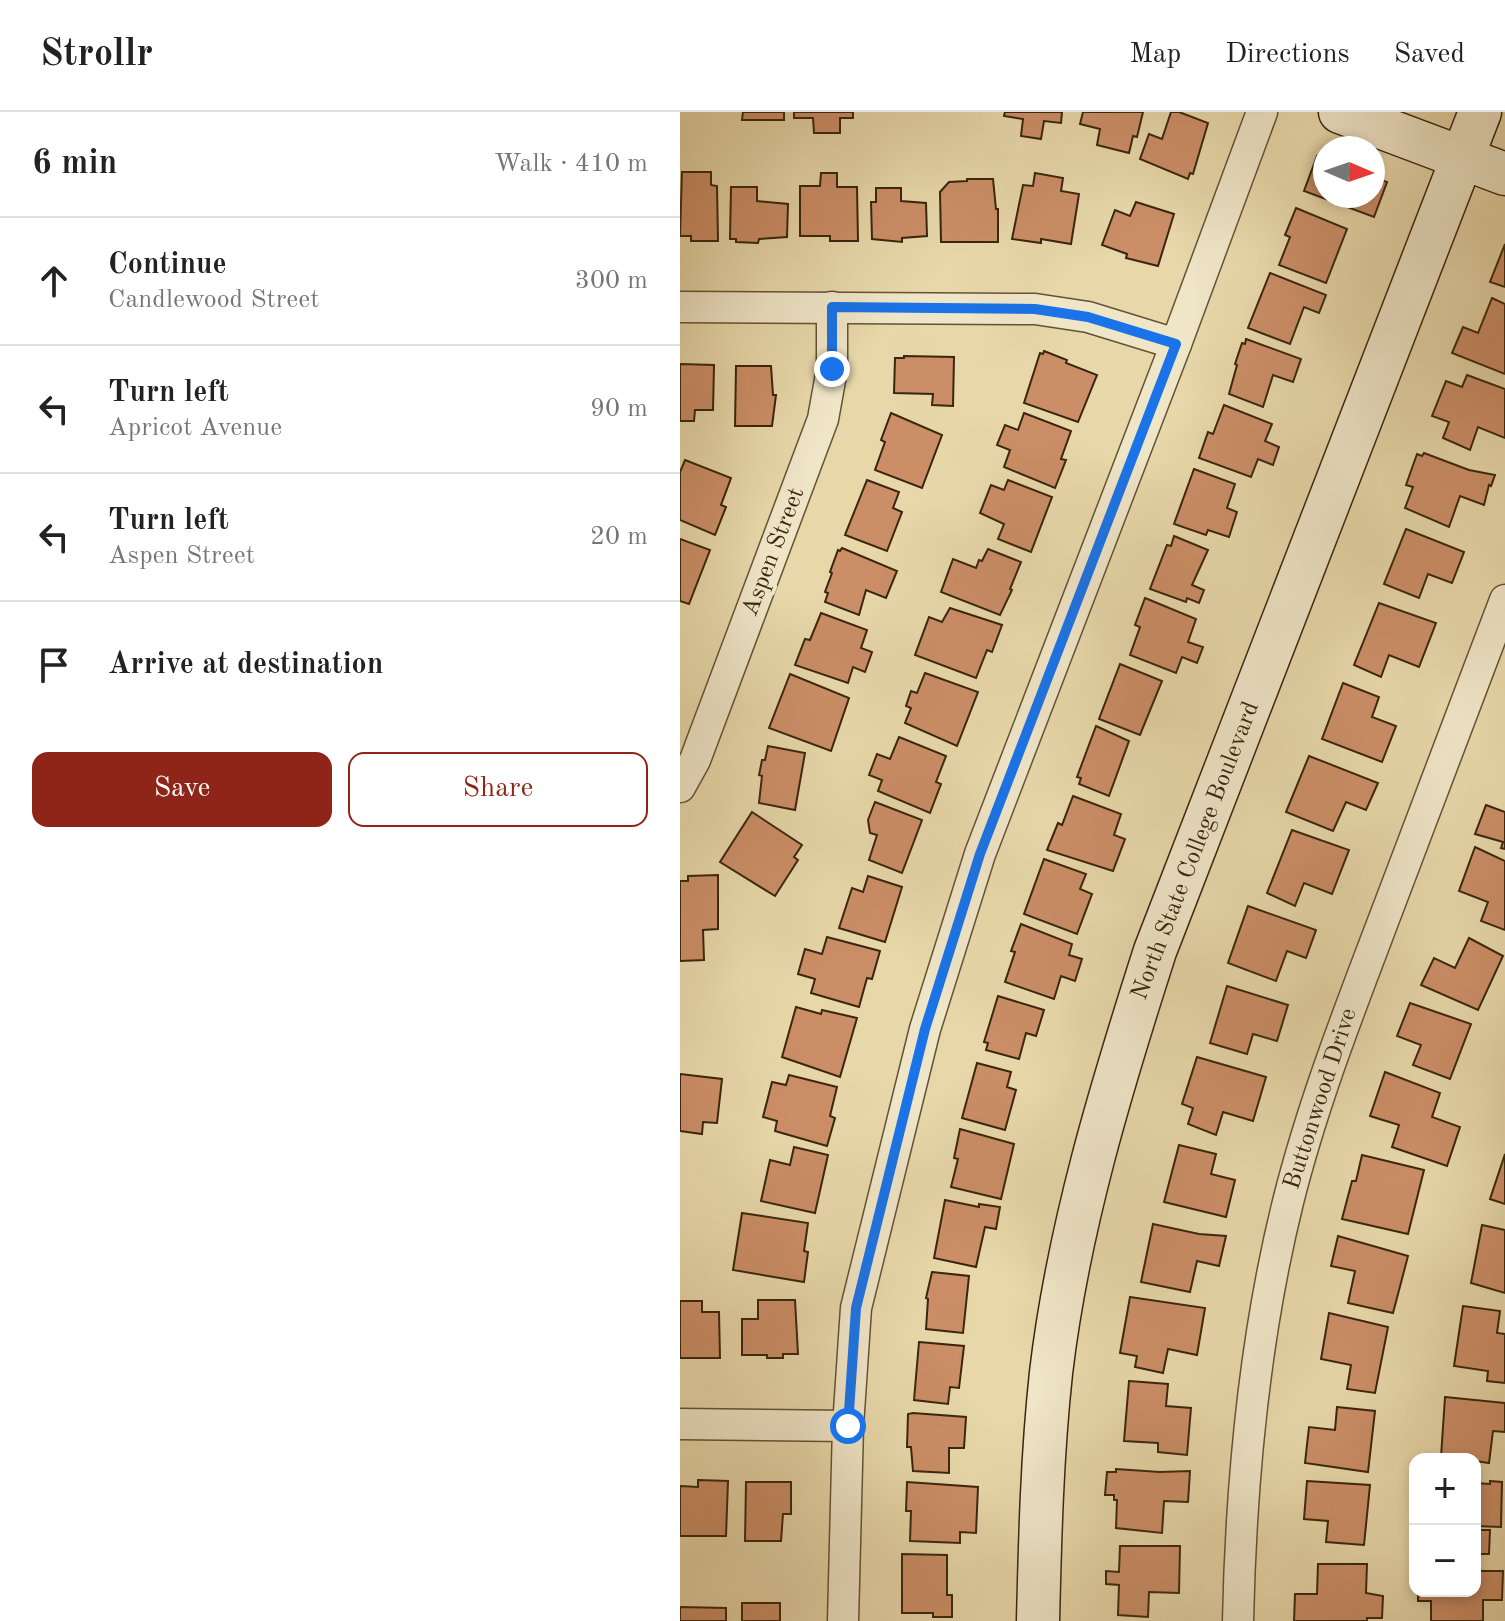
<!DOCTYPE html>
<meta charset="utf-8">
<style>
:root{--surface:#fff;--page:#f6f6f6;--text:#222;--muted:#767676;--line:#e0e0e0;--accent:#8f2418}
body{margin:0;font-family:"Old Standard TT",serif;background:var(--page);color:var(--text)}
.controls{position:absolute;right:24px;bottom:24px;display:grid;overflow:hidden;border-radius:16px;box-shadow:0 4px 12px #0003}
.controls button{width:72px;height:72px;display:grid;place-items:center;padding:0;border:0;border-bottom:2px solid var(--line);background:var(--surface);color:var(--text);font:40px sans-serif}
.compass{position:absolute;left:633px;top:24px;width:72px;height:72px;border-radius:50%;background:var(--surface);box-shadow:0 4px 12px #0003;rotate:92deg}
.stop{position:absolute;width:24px;height:24px;margin:-18px;border:6px solid #1a73e8;border-radius:50%;background:#fff}
.stop.end{background:#1a73e8;border-color:#fff;box-shadow:0 2px 8px #0008}
.list{margin:0;padding:0;list-style:none}
h2{display:flex;justify-content:space-between;align-items:center;height:104px;margin:0;padding:0 32px;font-size:34px}
h2 small{font-size:26px;font-weight:400;color:var(--muted)}
.list li{display:grid;grid-template-columns:52px 1fr auto;gap:24px;align-items:center;box-sizing:border-box;height:128px;padding:0 32px;border-top:2px solid var(--line)}
.list b{display:block;font-size:30px;white-space:nowrap}
.list p{margin:0;font-size:26px;white-space:nowrap;color:var(--muted)}
.list em{font-size:26px;font-style:normal;color:var(--muted)}
.actions{display:flex;gap:16px;padding:24px 32px}
.actions a{flex:1;padding:18px 0;border:2px solid var(--accent);border-radius:16px;text-align:center;font-size:28px;color:var(--accent)}
.actions .main{background:var(--accent);color:#fff}
.icon{flex:none;width:44px;height:44px;fill:none;stroke:currentColor;stroke-width:2;stroke-linecap:round;stroke-linejoin:round}
.map{position:relative;flex:none;width:825px;height:1509px;overflow:hidden}
header{display:flex;align-items:center;gap:48px;box-sizing:border-box;height:112px;padding:0 40px;background:var(--surface);border-bottom:2px solid var(--line)}
header strong{font-size:38px}
nav{display:flex;gap:44px;margin-inline-start:auto;font-size:28px}
main{display:flex}
aside{flex:1;background:var(--surface)}
.map>svg:first-child{display:block}
.building{fill:#cb8e67;stroke:#3a260e;stroke-width:2}
.lines{fill:none;stroke-linecap:round;stroke-linejoin:round}
.street-casing{stroke:#655235;stroke-width:33}
.secondary-casing{stroke:#3a260e;stroke-width:45}
.street{stroke:#efe5c7;stroke-width:30}
.secondary{stroke:#efe5c7;stroke-width:42}
.route{stroke:#1a73e8;stroke-width:10}
.labels{text-anchor:middle;dominant-baseline:central;stroke-width:8;stroke-linejoin:round;paint-order:stroke}
.street-label{font-size:24px;fill:#3a260e;stroke:#efe5c7}
</style>
<header>
<strong>Strollr</strong>
<nav><a>Map</a><a>Directions</a><a>Saved</a></nav>
</header>
<main>
<aside>
<h2>6 min<small>Walk · 410 m</small></h2>
<ul class="list">
<li><svg class="icon" aria-label="ahead" viewBox="0 0 24 24"><path d="M12 20V5M6 11l6-6 6 6"/></svg><div><b>Continue</b><p>Candlewood Street</p></div><em>300 m</em></li>
<li><svg class="icon" aria-label="left" viewBox="0 0 24 24"><path d="M17 20v-9H6M10 6l-5 5 5 5"/></svg><div><b>Turn left</b><p>Apricot Avenue</p></div><em>90 m</em></li>
<li><svg class="icon" aria-label="left" viewBox="0 0 24 24"><path d="M17 20v-9H6M10 6l-5 5 5 5"/></svg><div><b>Turn left</b><p>Aspen Street</p></div><em>20 m</em></li>
<li><svg class="icon" aria-label="arrive" viewBox="0 0 24 24"><path d="M6 21V4h12l-3 4 3 4H6"/></svg><div><b>Arrive at destination</b></div></li>
</ul>
<div class="actions"><a class="main">Save</a><a>Share</a></div>
</aside>
<div class="map">
<svg width="825" height="1509" viewBox="0 0 825 1509">
<rect width="100%" height="100%" fill="#e7d7a9"/>
<filter id="stains"><feTurbulence type="fractalNoise" baseFrequency=".0025" numOctaves="4"/><feColorMatrix values="0 0 0 0 .2 0 0 0 0 .09 0 0 0 0 .02 0 0 0 .5 -.17"/></filter>
<radialGradient id="worn" r=".72"><stop offset=".6" stop-color="#630" stop-opacity="0"/><stop offset="1" stop-color="#630" stop-opacity=".3"/></radialGradient>
<g class="building">
<path d="M63 0H104V8H62Z"/>
<path d="M114 0H173V6H160V21H134L133 6H114Z"/>
<path d="M325 0H382L381 11 364 9 361 27 341 24 343 7 324 4Z"/>
<path d="M403 0H463L457 25 453 24 449 41 417 33 420 17 400 12Z"/>
<path d="M491 0H499L528 11 513 62 510 61 508 67 460 47 469 22 482 27Z"/>
<path d="M637 44 645 47V84H693V65L707 70 694 105 624 79Z"/>
<path d="M2 60H31V73L37 74 38 129H11V124H0Z"/>
<path d="M141 61H157V75H177L178 129H150V124H120V74H140Z"/>
<path d="M355 61 383 66 381 79 399 82 391 132 361 127V131L332 127 343 73 353 74Z"/>
<path d="M287 67H313L316 97H318V130H261L260 80 269 70 287 69Z"/>
<path d="M51 75H77V89L108 92 107 125 79 127 78 131 56 130V127H50Z"/>
<path d="M196 76H221V89L246 91 247 124 222 126V130L192 127 191 90H196Z"/>
<path d="M456 90 494 102 478 154 446 146 447 142 422 133 435 98 450 104Z"/>
<path d="M616 96 667 117 646 171 599 153 610 125 605 123Z"/>
<path d="M825 132V175L810 170Z"/>
<path d="M590 161 646 183 639 201 624 195 610 232 568 216Z"/>
<path d="M812 186 825 192V262L772 241 783 215 798 221Z"/>
<path d="M566 227 621 247 613 270 593 263 583 295 549 282 557 253 555 252 562 231 565 232Z"/>
<path d="M364 239 387 248 386 251 417 263 398 310 344 291 360 241 363 242Z"/>
<path d="M224 244 274 245 273 294 252 293 253 282 214 281 215 246H224Z"/>
<path d="M0 252 34 253 33 298H15L14 309H0Z"/>
<path d="M56 254H91L93 283H96L92 314H55Z"/>
<path d="M787 263 825 277V326L798 315 790 338 763 326 769 310 752 304 766 269 782 275Z"/>
<path d="M544 293 592 312 585 329 599 335 593 353 578 347 571 365 519 346 528 320 533 322Z"/>
<path d="M211 301 262 323 242 376 195 358 205 330 201 328Z"/>
<path d="M344 301 391 319 381 347 386 348 375 376 324 355 330 338 317 333 325 313 338 318Z"/>
<path d="M744 341 789 358 815 363 811 374 809 373 804 393 780 384 769 415 725 396 733 375 726 373 737 342 742 344Z"/>
<path d="M5 348 51 366 41 393 46 395 35 423 0 408V360Z"/>
<path d="M514 357 555 372 547 396 557 400 549 425 528 418 526 423 494 412Z"/>
<path d="M187 368 219 380 213 396 222 400 207 439 165 423Z"/>
<path d="M328 368 372 385 351 440 318 427 324 412 300 401 311 373 324 378Z"/>
<path d="M726 417 784 440 772 471 748 462 739 486 704 472Z"/>
<path d="M494 424 528 438 512 473 524 478 519 491 507 486 506 490 470 477 487 433 491 434Z"/>
<path d="M0 427 30 438 9 492 0 489Z"/>
<path d="M162 436 217 459 206 486 186 478 179 503 145 490 148 481 145 480 152 461 150 460 158 438 160 439Z"/>
<path d="M308 437 341 450 330 477 332 478 320 503 261 480 273 447 296 456 299 448 302 449Z"/>
<path d="M465 486 516 507 508 530 523 535 517 551 502 545 496 561 450 543 460 515 455 513Z"/>
<path d="M699 491 756 511 739 555 709 543 701 565 674 553Z"/>
<path d="M270 496 322 513 312 540 307 538 296 566 235 543 249 505 262 510Z"/>
<path d="M141 501 187 518 181 536 192 540 185 560 173 555 168 571 115 553 125 527 130 528Z"/>
<path d="M440 552 482 569 460 623 419 607Z"/>
<path d="M245 561 298 580 277 634 225 611 231 596 226 594 231 579 237 581Z"/>
<path d="M110 562 169 586 151 639 89 616Z"/>
<path d="M663 571 699 585 692 605 716 614 702 650 642 627Z"/>
<path d="M416 614 449 629 429 684 399 672 401 666 397 665Z"/>
<path d="M219 625 266 644 256 670 261 672 250 701 198 679 202 668 189 663 197 642 210 647Z"/>
<path d="M88 634 125 641 115 698 79 691 82 664 79 663 82 648H85Z"/>
<path d="M629 644 698 671 686 698 666 690 653 719 606 700Z"/>
<path d="M393 684 441 702 434 723 445 727 433 759 367 738 378 711 382 713Z"/>
<path d="M195 690 242 708 222 761 189 748 197 723 190 721 188 708Z"/>
<path d="M806 693 825 700V737L821 736 823 730 795 722Z"/>
<path d="M72 700 122 733 114 745 118 748 95 784 40 750Z"/>
<path d="M612 718 669 738 652 782 624 771 615 794 587 781Z"/>
<path d="M795 735 825 749V818L801 809 808 790 779 779Z"/>
<path d="M364 747 406 762 400 777 412 782 397 822 344 802Z"/>
<path d="M38 763V817L23 818 24 848 0 849V769H8V764Z"/>
<path d="M188 764 222 775 205 830 159 816 172 776 183 780Z"/>
<path d="M568 794 636 818 626 846 607 839 596 869 548 851Z"/>
<path d="M341 812 392 832 389 843 402 847 395 869 381 864 374 887 325 870 335 840 331 839Z"/>
<path d="M147 825 200 839 192 867 187 866 179 895 131 881 135 867 118 862 125 837 142 842Z"/>
<path d="M789 826 823 844 798 898 741 873 754 846 775 856Z"/>
<path d="M547 874 608 893 597 929 573 922 567 942 530 931Z"/>
<path d="M318 884 364 898 356 924 346 921 339 947 306 938 308 931 304 930Z"/>
<path d="M730 891 791 912 770 967 733 953 741 933 717 924Z"/>
<path d="M116 895 141 902 142 898 177 906 160 965 102 945Z"/>
<path d="M517 945 586 965 573 1009 543 1000 536 1023 508 1012 513 996 502 992Z"/>
<path d="M297 951 331 960 327 975 336 978 325 1018 282 1006Z"/>
<path d="M705 960 760 981 752 1005 780 1015 767 1054 712 1035 719 1013 690 1004Z"/>
<path d="M0 962 42 967 37 1011 23 1010 22 1022 0 1019Z"/>
<path d="M109 963 157 975 150 1004 155 1006 147 1034 95 1019 97 1009 83 1005 92 970 106 973Z"/>
<path d="M280 1017 334 1032 321 1087 271 1075 278 1047 274 1046Z"/>
<path d="M499 1033 536 1042 531 1062 555 1068 546 1105 484 1090Z"/>
<path d="M114 1035 148 1043 135 1101 81 1089 90 1048 110 1053Z"/>
<path d="M825 1042V1092L810 1087Z"/>
<path d="M682 1043 744 1058 728 1122 662 1107 672 1069H676Z"/>
<path d="M265 1088 299 1095V1092L320 1095 316 1117 305 1115 296 1155 254 1146Z"/>
<path d="M62 1101 128 1111 124 1139 128 1140 124 1170 53 1158Z"/>
<path d="M473 1112 519 1122 546 1124 539 1154 517 1149 510 1180 461 1170Z"/>
<path d="M802 1113 825 1118V1181L791 1171Z"/>
<path d="M658 1124 728 1144 713 1201 668 1191 675 1159 651 1154Z"/>
<path d="M252 1160 289 1164 283 1221 246 1217 248 1187 246 1186Z"/>
<path d="M450 1185 525 1196 517 1243 488 1237 483 1261 455 1255 457 1244 440 1241Z"/>
<path d="M78 1188H115L118 1242H103V1246H87V1243H62V1207H78Z"/>
<path d="M0 1189H22V1200H39L40 1246H0Z"/>
<path d="M783 1194 820 1199 817 1221 825 1222V1271L807 1269 808 1259 774 1254Z"/>
<path d="M649 1201 708 1215 695 1281 667 1277 671 1253 641 1247Z"/>
<path d="M239 1230 284 1234 279 1276 270 1275 268 1292 234 1288Z"/>
<path d="M449 1269 488 1272 486 1294 511 1296 507 1343 478 1340V1331L444 1329Z"/>
<path d="M765 1285 825 1291V1320L813 1319 809 1351 795 1349V1347L761 1345Z"/>
<path d="M657 1295 695 1299 688 1360 625 1351 629 1315 655 1318Z"/>
<path d="M233 1301 286 1305 284 1336H269V1361L233 1359 231 1335H227L228 1302Z"/>
<path d="M436 1357 480 1360 510 1359 508 1390 484 1389 482 1421 436 1416 437 1388H434V1383H425L427 1360H436Z"/>
<path d="M18 1368 48 1369 46 1424H0V1374L18 1375Z"/>
<path d="M627 1369 690 1373 684 1433 646 1430 648 1409 624 1407Z"/>
<path d="M810 1369 822 1370 821 1415 795 1414V1371L810 1372Z"/>
<path d="M66 1370H111V1402H103L101 1429H65Z"/>
<path d="M227 1370 298 1375 296 1421 280 1420V1431L230 1429 231 1399H226Z"/>
<path d="M795 1418H810L809 1442H795Z"/>
<path d="M440 1434H500L499 1481 469 1480 468 1505 438 1503 439 1473 426 1472V1459L439 1460Z"/>
<path d="M222 1442 267 1443V1483H272V1505H253V1501H222Z"/>
<path d="M638 1452H687L686 1481 703 1484 702 1506H687V1509H614L615 1482H637Z"/>
<path d="M795 1459H823L822 1488H803V1509H751V1489H738V1479H795Z"/>
<rect x="62" y="1491" width="38" height="18"/>
<path d="M0 1495 46 1496V1509H0Z"/>
</g>
<g class="lines">
<g class="street-casing">
<g id="street">
<path d="M0 195 355 197 408 205 496 232"/>
<path d="M0 675 15 648 143 307 152 257V195"/>
<path d="M0 1312 168 1314"/>
<path d="M163 1509 168 1314 176 1196 245 917 300 742 496 232 582 0"/>
<path d="M558 1509C561 1369 574 1227 608 1090 633 990 671 894 707 799 746 695 785 591 825 488"/>
</g>
</g>
<g class="secondary-casing">
<g id="secondary">
<path d="M660 0 825 62"/>
<path d="M358 1509C360 1426 362 1344 371 1261 388 1117 431 976 475 839L800 0"/>
</g>
</g>
<use href="#street" class="street"/>
<use href="#secondary" class="secondary"/>
</g>
<g class="lines">
<path class="route" d="M152 257V195L355 197 408 205 496 232 300 742 245 917 176 1196 168 1314"/>
</g>
<g class="labels">
<g class="street-label">
<text transform="translate(94 440) rotate(-69)">Aspen Street</text>
<text transform="translate(516 739) rotate(-69)">North State College Boulevard</text>
<text transform="translate(641 987) rotate(-72)">Buttonwood Drive</text>
</g>
</g>
<rect width="100%" height="100%" filter="url(#stains)"/>
<rect width="100%" height="100%" fill="url(#worn)"/>
</svg>
<div class="controls">
<button>+</button>
<button>−</button>
</div>
<svg class="compass" viewBox="-18 -18 36 36"><path d="M0-13l5 13h-10z" fill="#e53935"/><path d="M0 13l5-13h-10z" fill="#767676"/></svg>
<div class="stop" style="left:168px;top:1314px"></div>
<div class="stop end" style="left:152px;top:257px"></div>
</div>
</main>
